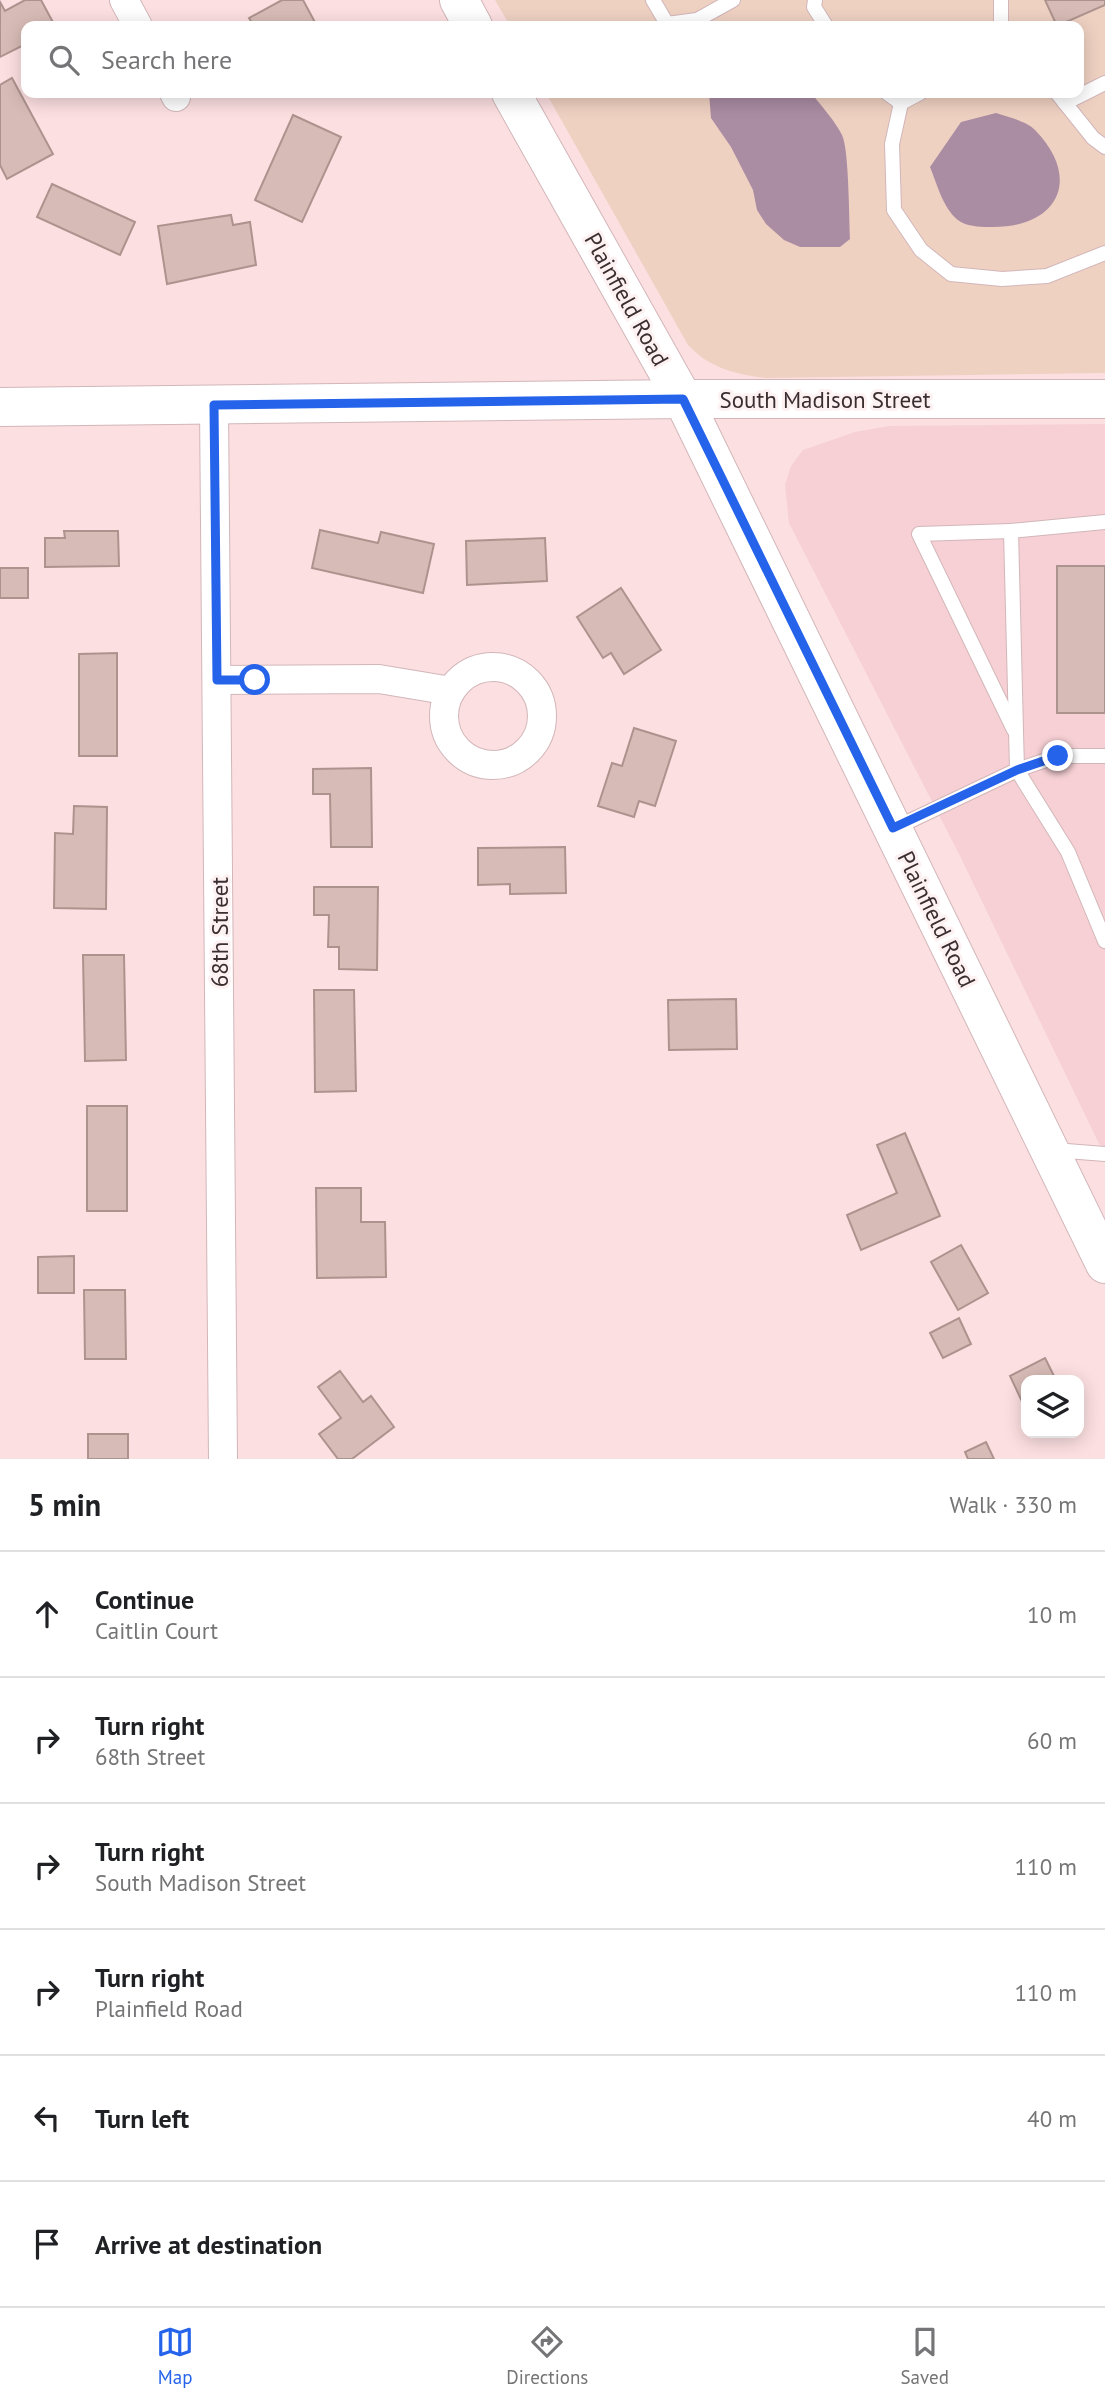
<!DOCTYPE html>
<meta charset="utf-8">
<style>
:root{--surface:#fff;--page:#f2f2f2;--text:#202124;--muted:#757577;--line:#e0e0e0;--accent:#2563eb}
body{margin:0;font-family:"PT Sans",sans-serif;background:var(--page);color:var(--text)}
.controls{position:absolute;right:21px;bottom:21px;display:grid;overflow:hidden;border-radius:14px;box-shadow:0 4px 18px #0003}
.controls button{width:63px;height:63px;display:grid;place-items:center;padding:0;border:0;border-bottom:2px solid var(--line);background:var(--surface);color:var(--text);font:35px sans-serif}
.stop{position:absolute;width:21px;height:21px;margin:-16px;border:5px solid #2563eb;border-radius:50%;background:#fff}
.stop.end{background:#2563eb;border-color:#fff;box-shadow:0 2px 7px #0008}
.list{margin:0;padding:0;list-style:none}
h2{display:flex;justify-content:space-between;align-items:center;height:91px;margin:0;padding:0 28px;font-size:30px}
h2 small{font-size:23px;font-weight:400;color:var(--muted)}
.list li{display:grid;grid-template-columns:46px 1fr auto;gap:21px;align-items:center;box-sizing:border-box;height:126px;padding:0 28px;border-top:2px solid var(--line)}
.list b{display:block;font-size:26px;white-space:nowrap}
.list p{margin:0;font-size:23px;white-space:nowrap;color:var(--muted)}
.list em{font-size:23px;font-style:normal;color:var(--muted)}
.icon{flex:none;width:38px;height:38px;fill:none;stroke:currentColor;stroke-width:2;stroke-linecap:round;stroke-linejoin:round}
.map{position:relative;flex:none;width:1105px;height:1459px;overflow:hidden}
.search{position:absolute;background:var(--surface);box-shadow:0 4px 18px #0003;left:21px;right:21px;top:21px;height:77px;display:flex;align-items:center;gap:18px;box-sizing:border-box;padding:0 24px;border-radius:14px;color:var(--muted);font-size:26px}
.sheet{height:847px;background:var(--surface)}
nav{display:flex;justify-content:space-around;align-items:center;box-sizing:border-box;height:98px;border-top:2px solid var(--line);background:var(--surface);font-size:19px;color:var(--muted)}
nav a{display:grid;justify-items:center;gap:4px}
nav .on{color:var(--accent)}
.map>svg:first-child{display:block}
.built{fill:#f6d0d4}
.green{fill:#efd1c2}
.water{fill:#aa8ca3}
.building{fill:#d7bbb6;stroke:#ad938e;stroke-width:2}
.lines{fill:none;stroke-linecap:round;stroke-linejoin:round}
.lane-casing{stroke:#d2b6b9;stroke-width:16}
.street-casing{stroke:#d2b6b9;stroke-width:30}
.secondary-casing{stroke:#d2b6b9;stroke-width:40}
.lane{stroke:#fff;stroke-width:14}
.street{stroke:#fff;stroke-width:28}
.secondary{stroke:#fff;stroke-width:38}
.route{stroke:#2563eb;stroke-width:9}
.labels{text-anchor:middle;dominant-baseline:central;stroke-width:6;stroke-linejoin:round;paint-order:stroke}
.street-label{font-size:23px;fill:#3a2e30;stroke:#fdf1f2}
</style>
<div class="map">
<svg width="1105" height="1459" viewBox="0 0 1105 1459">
<rect width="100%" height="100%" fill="#fcdfe1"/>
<path class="built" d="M1105 424V1156L960 856 789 523 785 485 791 466 803 450 855 432 889 426Z"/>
<path class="green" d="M495 0H1105V373L765 378C734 374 710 368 688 345L546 93H1079V26H510Z"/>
<g class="water">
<path d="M709 93 813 95C823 108 835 121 842 135 849 149 849 218 850 239L840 247H800L784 240 766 224 757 210 753 190 731 147 711 118Z"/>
<path d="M996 113C1007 117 1027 121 1035 130 1082 178 1059 227 993 227 984 227 970 227 961 222 944 212 937 184 930 167L961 122Z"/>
</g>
<g class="building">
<path d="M25 0H41L55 26H26V44L0 57V2L5 11Z"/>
<path d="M282 0H303L317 26H254L249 18Z"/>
<path d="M1045 0H1105V5L1057 26Z"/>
<path d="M12 78 53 154 7 179 0 165V85Z"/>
<path d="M293 115 341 137 302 222 255 200Z"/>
<path d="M52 184 135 222 120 255 37 217Z"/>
<path d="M231 215 233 225 250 222 256 265 167 284 158 226Z"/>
<path d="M320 530 378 543 381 532 434 544 423 593 312 568Z"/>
<path d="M64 531H118L119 566 45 567V538H65Z"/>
<path d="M545 538 547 581 467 585 466 541Z"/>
<rect x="1057" y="566" width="48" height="147"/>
<rect x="0" y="568" width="28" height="30"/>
<path d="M621 588 661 650 624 674 611 653 603 658 577 617Z"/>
<path d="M117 653V756H79V654Z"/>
<path d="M634 728 676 741 655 806 639 801 634 817 598 806 612 763 622 766Z"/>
<path d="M371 768 372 847H331L330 794H313V769Z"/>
<path d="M74 806 107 807 106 909 54 908 55 833 73 834Z"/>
<path d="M565 847 566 893 510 894V884L478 885V848Z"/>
<path d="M314 887H378L377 970 339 969V947H328L329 915H314Z"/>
<path d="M83 955H124L126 1060 85 1061Z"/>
<path d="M314 990H354L356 1091 315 1092Z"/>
<path d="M736 999 737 1049 669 1050 668 1000Z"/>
<rect x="87" y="1106" width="40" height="105"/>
<path d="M905 1133 940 1216 861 1250 847 1215 897 1193 877 1145Z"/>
<path d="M316 1188H361V1222H385L386 1277 317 1278Z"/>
<path d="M961 1245 988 1293 958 1310 931 1262Z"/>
<path d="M74 1256V1293H38V1257Z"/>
<path d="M84 1290H125L126 1359H85Z"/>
<path d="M959 1318 971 1344 943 1358 930 1333Z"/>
<path d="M1045 1358 1056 1380H1026V1410L1010 1376Z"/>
<path d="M340 1371 363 1402 371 1396 394 1427 352 1459H338L319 1434 341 1418 318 1387Z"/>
<rect x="88" y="1434" width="40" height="25"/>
<path d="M986 1442 994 1459H968L965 1452Z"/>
</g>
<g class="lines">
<g class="lane-casing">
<g id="lane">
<path d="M653 0 667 24 697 20 733 0"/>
<path d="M815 0 814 7 826 26"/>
<path d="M1001 0V26"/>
<path d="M887 93 901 103"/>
<path d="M920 93 901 103 892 144 894 210 921 250 951 274 1002 279 1047 276 1105 253"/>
<path d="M1057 93 1093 138 1105 147"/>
<path d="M1065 103 1105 83"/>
<path d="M1105 522 1011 531 1017 770 1058 756H1105"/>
<path d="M1011 531 919 534 1014 730"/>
<path d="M895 828 1017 770 1068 852 1105 941"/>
<path d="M1054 1150 1105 1154"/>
</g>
</g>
<g class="street-casing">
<g id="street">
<path d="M124 0 138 26"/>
<path d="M174 93 176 97"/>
<path d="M214 405 223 1459"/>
<circle cx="493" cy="716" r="49"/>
<path d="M217 680 379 679 451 691"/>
</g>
</g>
<g class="secondary-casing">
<g id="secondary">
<path d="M459 0 473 26"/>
<path d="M511 93 683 399 1105 1264"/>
<path d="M0 407 683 399H1105"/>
</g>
</g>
<use href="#lane" class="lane"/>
<use href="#street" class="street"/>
<use href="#secondary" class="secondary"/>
</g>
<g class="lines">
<path class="route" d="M255 680H217L214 405 683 399 893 828 1017 770 1058 756"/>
</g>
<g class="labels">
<g class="street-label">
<text transform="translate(627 299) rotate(61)">Plainfield Road</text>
<text x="825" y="399">South Madison Street</text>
<text transform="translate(937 919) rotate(64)">Plainfield Road</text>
<text transform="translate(219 932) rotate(-90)">68th Street</text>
</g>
</g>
</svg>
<div class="controls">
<button><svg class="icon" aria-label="layers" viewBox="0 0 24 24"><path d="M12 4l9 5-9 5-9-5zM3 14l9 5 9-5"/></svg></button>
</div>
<div class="stop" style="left:255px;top:680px"></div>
<div class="stop end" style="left:1058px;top:756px"></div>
<div class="search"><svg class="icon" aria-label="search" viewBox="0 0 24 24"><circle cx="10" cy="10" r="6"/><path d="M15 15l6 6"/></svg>Search here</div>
</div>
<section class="sheet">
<h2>5 min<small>Walk · 330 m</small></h2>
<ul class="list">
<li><svg class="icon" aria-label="ahead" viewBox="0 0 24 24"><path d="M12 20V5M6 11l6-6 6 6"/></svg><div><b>Continue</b><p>Caitlin Court</p></div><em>10 m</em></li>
<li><svg class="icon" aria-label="right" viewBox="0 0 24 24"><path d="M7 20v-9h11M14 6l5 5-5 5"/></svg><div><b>Turn right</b><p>68th Street</p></div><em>60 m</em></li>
<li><svg class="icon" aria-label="right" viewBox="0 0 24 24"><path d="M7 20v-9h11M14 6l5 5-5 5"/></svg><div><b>Turn right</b><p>South Madison Street</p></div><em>110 m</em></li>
<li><svg class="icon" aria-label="right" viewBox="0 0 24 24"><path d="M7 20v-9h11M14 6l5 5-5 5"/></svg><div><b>Turn right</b><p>Plainfield Road</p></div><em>110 m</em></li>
<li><svg class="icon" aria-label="left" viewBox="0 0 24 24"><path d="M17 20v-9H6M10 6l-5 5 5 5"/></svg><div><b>Turn left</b></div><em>40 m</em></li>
<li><svg class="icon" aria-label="arrive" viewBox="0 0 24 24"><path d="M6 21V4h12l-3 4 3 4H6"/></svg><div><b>Arrive at destination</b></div></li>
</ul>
</section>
<nav>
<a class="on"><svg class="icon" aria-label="map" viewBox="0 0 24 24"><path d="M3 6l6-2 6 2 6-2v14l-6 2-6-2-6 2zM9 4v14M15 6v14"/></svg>Map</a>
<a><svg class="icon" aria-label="directions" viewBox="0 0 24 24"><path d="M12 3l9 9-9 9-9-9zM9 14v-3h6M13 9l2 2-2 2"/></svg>Directions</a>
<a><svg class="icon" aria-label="saved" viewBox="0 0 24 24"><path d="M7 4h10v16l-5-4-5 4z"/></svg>Saved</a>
</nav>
